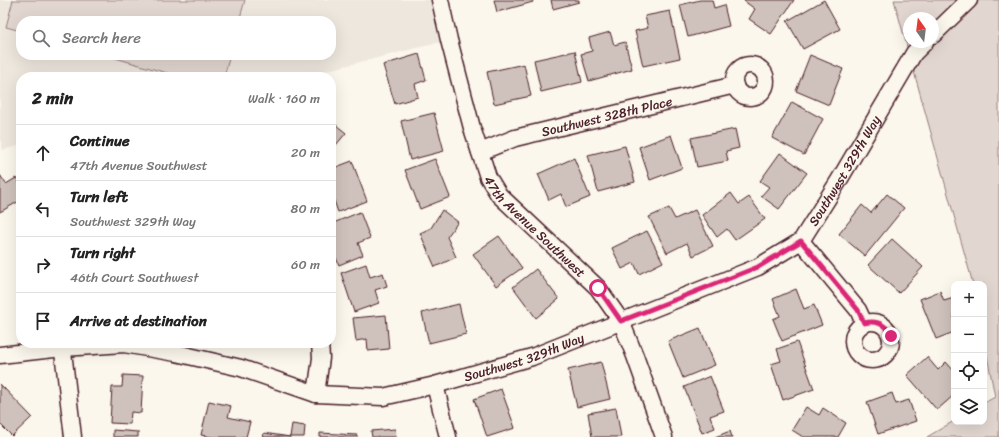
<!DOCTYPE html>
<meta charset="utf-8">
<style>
:root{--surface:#fff;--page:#f6f6f6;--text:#222;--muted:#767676;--line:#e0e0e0}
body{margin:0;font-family:Sriracha,sans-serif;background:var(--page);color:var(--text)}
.controls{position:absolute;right:12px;bottom:12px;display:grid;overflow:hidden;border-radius:8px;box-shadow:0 4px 16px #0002}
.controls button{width:36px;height:36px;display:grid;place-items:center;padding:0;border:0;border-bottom:1px solid var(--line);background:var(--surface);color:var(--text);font:20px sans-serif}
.compass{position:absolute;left:903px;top:12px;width:36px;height:36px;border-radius:50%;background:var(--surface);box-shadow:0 4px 16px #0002;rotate:346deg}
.stop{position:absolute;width:12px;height:12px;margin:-9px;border:3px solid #db2777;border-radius:50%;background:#fff}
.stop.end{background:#db2777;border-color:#fff;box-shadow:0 1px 4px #0008}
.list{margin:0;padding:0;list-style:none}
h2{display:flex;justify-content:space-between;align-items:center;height:52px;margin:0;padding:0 16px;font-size:17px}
h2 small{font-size:13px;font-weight:400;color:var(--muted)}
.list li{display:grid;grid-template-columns:26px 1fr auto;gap:12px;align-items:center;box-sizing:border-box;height:56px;padding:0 16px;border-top:1px solid var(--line)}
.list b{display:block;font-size:15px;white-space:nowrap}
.list p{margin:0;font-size:13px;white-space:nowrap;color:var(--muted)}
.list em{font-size:13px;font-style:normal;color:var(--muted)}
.icon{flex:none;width:22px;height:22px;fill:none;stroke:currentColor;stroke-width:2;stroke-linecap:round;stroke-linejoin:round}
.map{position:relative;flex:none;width:999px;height:437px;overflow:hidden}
.search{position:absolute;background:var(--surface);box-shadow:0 4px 16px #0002;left:16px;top:16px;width:320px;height:44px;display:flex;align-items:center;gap:10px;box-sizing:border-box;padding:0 14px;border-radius:16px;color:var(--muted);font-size:15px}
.panel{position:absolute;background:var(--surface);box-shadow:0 4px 16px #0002;left:16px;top:72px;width:320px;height:276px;border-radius:16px}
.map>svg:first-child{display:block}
.built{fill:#eee7de;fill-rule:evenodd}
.green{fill:#e2d7d0;stroke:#967b7e;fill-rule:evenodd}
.building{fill:#cfc2bc;stroke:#4a1f2b}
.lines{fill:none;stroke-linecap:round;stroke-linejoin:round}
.minor-casing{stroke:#4a1f2b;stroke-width:19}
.minor{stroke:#fbf7ec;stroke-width:16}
.route{stroke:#db2777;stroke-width:5}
.labels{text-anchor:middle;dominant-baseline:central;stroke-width:4;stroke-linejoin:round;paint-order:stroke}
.street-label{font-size:13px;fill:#4a1f2b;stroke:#fbf7ec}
</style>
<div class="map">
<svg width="999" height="437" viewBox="0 0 999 437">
<rect width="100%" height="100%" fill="#fbf7ec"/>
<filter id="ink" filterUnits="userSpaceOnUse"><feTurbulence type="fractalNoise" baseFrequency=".025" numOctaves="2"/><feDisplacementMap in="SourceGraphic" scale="8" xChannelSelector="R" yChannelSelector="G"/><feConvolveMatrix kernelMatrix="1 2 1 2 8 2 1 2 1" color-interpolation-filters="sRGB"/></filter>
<g filter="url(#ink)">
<path class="built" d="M0 0H440L449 40 300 77H21V145L3 150 0 139ZM21 21H331V55H21Z"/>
<g class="green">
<path d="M13 0H245L239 21H21V31L6 27Z"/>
<path d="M894 0H999V437H927L954 421V422H984V403L995 397 984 340V284H973ZM909 18H933V42H909Z"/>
<path d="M105 55H230L224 77H181Z"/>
</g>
<g class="building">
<path d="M494 0H532L533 2 497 12Z"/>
<path d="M551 0H579V2L553 9Z"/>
<path d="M700 0H712L714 8 724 5 729 26 688 37 680 5Z"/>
<path d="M745 0H794L771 34 749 19 755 9 744 1Z"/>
<path d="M824 0 840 29 803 49 787 21Z"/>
<path d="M670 11 680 58 643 66 635 31 648 28 645 16Z"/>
<path d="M610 32 614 45 625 42 632 69 589 81 581 54 592 51 589 38Z"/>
<path d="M575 51 582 82 541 92 534 60Z"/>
<path d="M419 54 426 80 415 84 418 97 395 104 383 65Z"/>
<path d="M810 55 843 69 829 105 796 91Z"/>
<path d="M524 64 531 96 494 104 487 72Z"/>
<path d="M792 102 823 119 804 155 772 138Z"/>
<path d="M434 113 444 151 410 160 401 121Z"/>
<path d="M331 121 346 133 331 151Z"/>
<path d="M735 129 739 148 726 151 728 161 697 167 691 138Z"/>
<path d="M671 135 682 168 650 180 639 147Z"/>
<path d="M625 146 635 182 598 192 588 155Z"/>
<path d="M780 153 807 173 779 209 761 196 769 187 760 181Z"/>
<path d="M574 158 590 197 566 207 561 194 549 200 538 174Z"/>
<path d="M435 159 450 197 420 209 405 170Z"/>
<path d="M352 161 367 201 338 212 331 192V169Z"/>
<path d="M0 175 6 184 16 178 21 186V200L0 212Z"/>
<path d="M731 193 739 204 749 197 765 219 735 240 727 229 717 237 702 215Z"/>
<path d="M887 194 904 208 865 256 839 234 862 205 871 213Z"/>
<path d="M669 208 675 219 695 210 713 246 693 256 687 243 667 253 649 217Z"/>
<path d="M442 210 458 222 447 237 456 257 435 267 420 233 431 228Z"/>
<path d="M360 212 370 238 358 243 363 255 339 265 331 246V224Z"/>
<path d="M647 231 663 262 639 274 634 263 622 269 612 248Z"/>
<path d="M499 236 522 268 496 286 473 254Z"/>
<path d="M892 239 923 267 899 293 868 265Z"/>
<path d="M366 264 370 277 383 273 387 286 375 290 379 303 354 312 341 273Z"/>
<path d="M536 269 559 299 536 318 513 287Z"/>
<path d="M796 289 804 309 814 305 822 325 782 341 773 319 780 316 773 299Z"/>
<path d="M940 291 944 301 954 298V332L936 339 920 299Z"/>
<path d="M459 304 466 334 429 343 422 313Z"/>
<path d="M386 315 389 349 368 351 367 339 356 341 353 318Z"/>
<path d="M700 328 715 365 683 378 668 341Z"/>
<path d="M797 342 814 389 783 400 771 364 781 361 777 349Z"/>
<path d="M927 357 938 370 946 362 954 371V395L937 410 907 375Z"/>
<path d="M601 362 610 399 577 407 568 370Z"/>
<path d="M123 375 143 376 141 413 131 412 130 424 110 423 112 387H122Z"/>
<path d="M710 376 724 411 710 416 715 428 702 433 684 387Z"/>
<path d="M0 384 32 417 12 436 0 424Z"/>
<path d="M501 389 515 428 487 437 474 399Z"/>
<path d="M892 393 896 404 909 400 916 421 878 434 867 402Z"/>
<path d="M209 401 231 406 228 417 250 422 246 437H212L201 435Z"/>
<path d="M806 407 819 415 823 408 846 423 838 437H803L792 430Z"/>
<path d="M616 408 621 437H592L588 413Z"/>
<path d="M292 424 305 426 304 437H290Z"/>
<path d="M395 429 396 437H372L371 431Z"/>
<path d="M113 430 138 432V437H113Z"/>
<path d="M730 431 732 437H715Z"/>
<path d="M264 433 290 437H263Z"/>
<path d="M320 433 357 435V437H320Z"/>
</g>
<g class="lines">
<g class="minor-casing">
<g id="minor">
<path id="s1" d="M440 0 449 40 472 128 488 177 499 195 598 288 621 321 635 356 664 437"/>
<path d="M933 35 969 0"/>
<circle cx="750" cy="81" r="16"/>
<path id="s2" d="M480 152 515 138 735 85"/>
<path d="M801 241 858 310 864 323"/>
<circle cx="872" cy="341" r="19"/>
<path d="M62 343 73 437"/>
<path id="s3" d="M0 355 63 348 124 344 176 353 241 368 316 394 383 397 435 385 532 357 758 267 801 241 838 182 914 53 925 42"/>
<path d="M435 385 448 437"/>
<path d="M316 394 321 358 320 343"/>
</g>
</g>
<use href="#minor" class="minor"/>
</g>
</g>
<g class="lines" filter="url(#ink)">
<path class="route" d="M598 288 621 321 758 267 801 241 858 310 864 323C877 320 886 324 891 336"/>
</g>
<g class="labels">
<g class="street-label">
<text stroke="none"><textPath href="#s2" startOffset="132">Southwest 328th Place</textPath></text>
<text stroke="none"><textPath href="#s3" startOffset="921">Southwest 329th Way</textPath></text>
<text stroke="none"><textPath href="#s1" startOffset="252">47th Avenue Southwest</textPath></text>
<text stroke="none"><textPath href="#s3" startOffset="537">Southwest 329th Way</textPath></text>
</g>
</g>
</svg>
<div class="controls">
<button>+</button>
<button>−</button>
<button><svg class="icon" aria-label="locate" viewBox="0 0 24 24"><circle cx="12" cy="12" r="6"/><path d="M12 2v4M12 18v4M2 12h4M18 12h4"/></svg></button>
<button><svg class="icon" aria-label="layers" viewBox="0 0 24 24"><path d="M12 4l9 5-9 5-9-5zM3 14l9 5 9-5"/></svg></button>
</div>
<svg class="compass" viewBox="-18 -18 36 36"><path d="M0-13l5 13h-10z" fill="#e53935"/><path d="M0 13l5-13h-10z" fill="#767676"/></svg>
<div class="stop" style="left:598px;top:288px"></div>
<div class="stop end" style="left:891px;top:336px"></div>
<div class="search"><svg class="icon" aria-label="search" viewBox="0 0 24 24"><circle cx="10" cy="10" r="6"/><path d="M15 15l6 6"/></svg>Search here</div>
<section class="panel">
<h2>2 min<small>Walk · 160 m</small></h2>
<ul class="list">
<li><svg class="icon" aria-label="ahead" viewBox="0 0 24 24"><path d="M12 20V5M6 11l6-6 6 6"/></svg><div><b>Continue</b><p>47th Avenue Southwest</p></div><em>20 m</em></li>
<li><svg class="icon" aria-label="left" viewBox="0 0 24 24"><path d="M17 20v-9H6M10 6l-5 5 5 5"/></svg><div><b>Turn left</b><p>Southwest 329th Way</p></div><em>80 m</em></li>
<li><svg class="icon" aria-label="right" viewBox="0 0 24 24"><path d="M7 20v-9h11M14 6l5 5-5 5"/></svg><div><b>Turn right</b><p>46th Court Southwest</p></div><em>60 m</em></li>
<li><svg class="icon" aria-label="arrive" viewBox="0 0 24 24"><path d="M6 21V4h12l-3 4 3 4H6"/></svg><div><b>Arrive at destination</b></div></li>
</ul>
</section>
</div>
